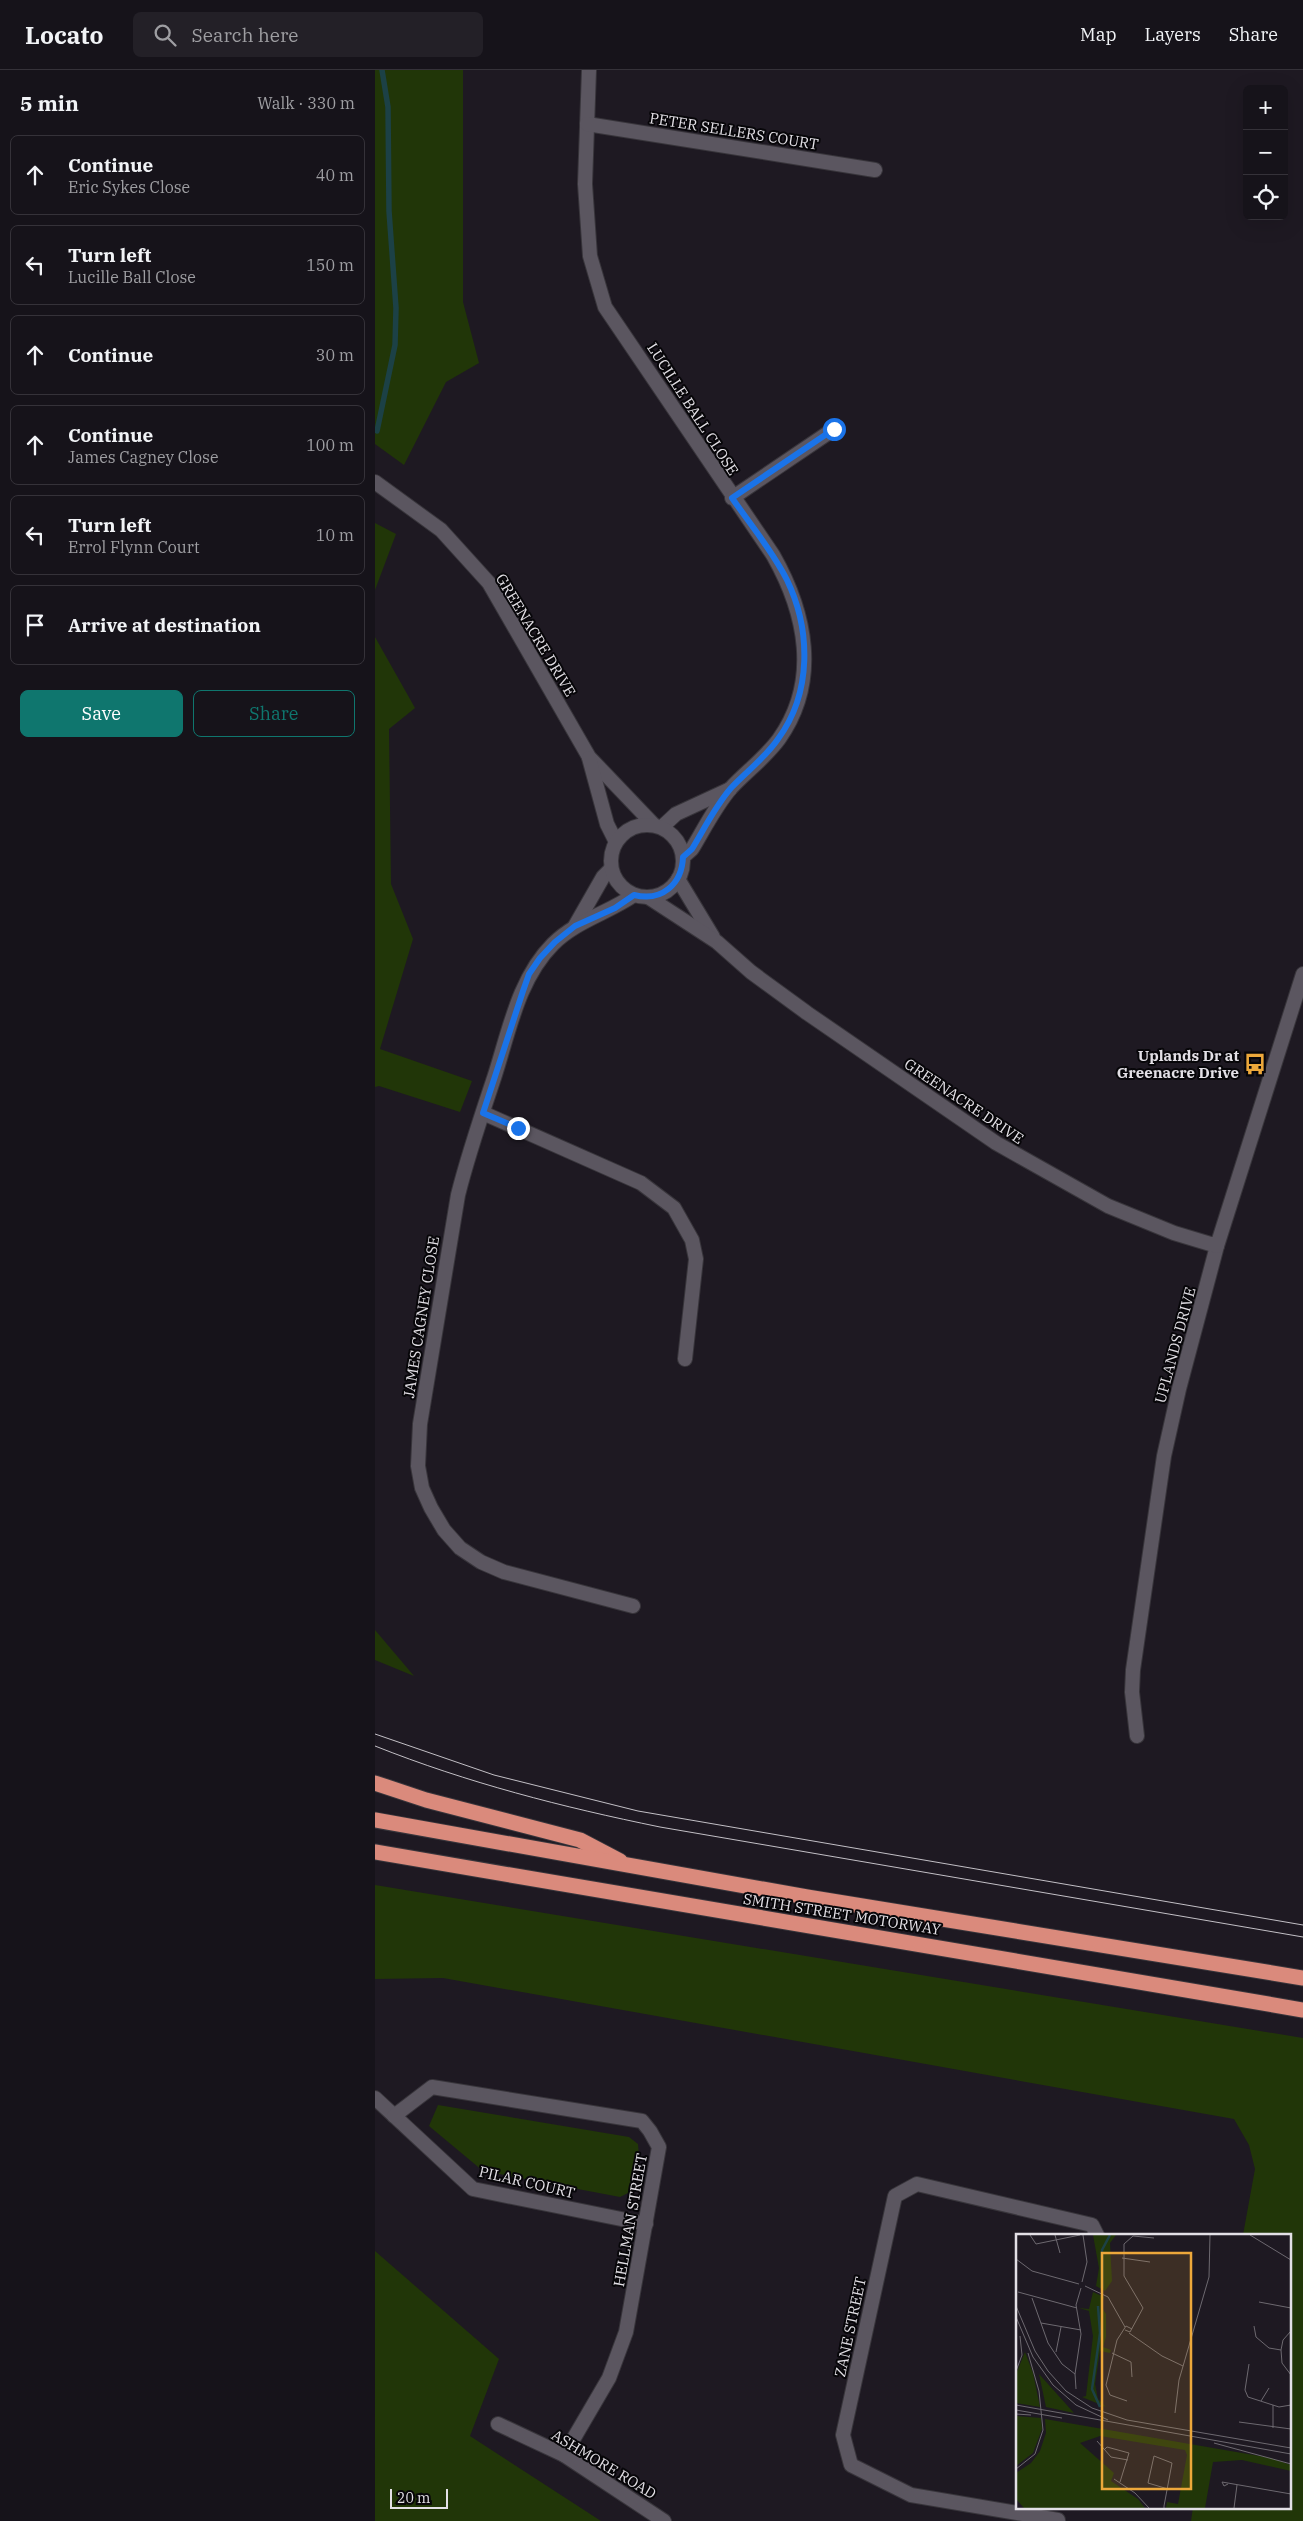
<!DOCTYPE html>
<meta charset="utf-8">
<style>
:root{--surface:#16131a;--page:#232027;--text:#f1f3f6;--muted:#9e9ea2;--line:#353239;--accent:#0f766e}
body{margin:0;font-family:"IBM Plex Serif",serif;background:var(--page);color:var(--text)}
.controls{position:absolute;right:15px;top:15px;display:grid;overflow:hidden;border-radius:8px;box-shadow:0 5px 20px #0002}
.controls button{width:45px;height:45px;display:grid;place-items:center;padding:0;border:0;border-bottom:1px solid var(--line);background:var(--surface);color:var(--text);font:25px sans-serif}
.scale{position:absolute;left:15px;bottom:12px;width:58px;box-sizing:border-box;padding-left:5px;border:2px solid #e3e0e6;border-top:0;font-size:14px;line-height:18px;white-space:nowrap;color:#e3e0e6;-webkit-text-stroke:4px #070609;paint-order:stroke}
.stop{position:absolute;width:15px;height:15px;margin:-11px;border:4px solid #1a73e8;border-radius:50%;background:#fff}
.stop.end{background:#1a73e8;border-color:#fff;box-shadow:0 1px 5px #0008}
.list{margin:0;padding:0;list-style:none}
h2{display:flex;justify-content:space-between;align-items:center;height:65px;margin:0;padding:0 20px;font-size:21px}
h2 small{font-size:16px;font-weight:400;color:var(--muted)}
.list li{display:grid;grid-template-columns:32px 1fr auto;gap:15px;align-items:center;box-sizing:border-box;height:80px;margin:0 10px 10px;padding:0 10px;border:1px solid var(--line);border-radius:8px}
.list b{display:block;font-size:19px;white-space:nowrap}
.list p{margin:0;font-size:16px;white-space:nowrap;color:var(--muted)}
.list em{font-size:16px;font-style:normal;color:var(--muted)}
.actions{display:flex;gap:10px;padding:15px 20px}
.actions a{flex:1;padding:11px 0;border:1px solid var(--accent);border-radius:8px;text-align:center;font-size:18px;color:var(--accent)}
.actions .main{background:var(--accent);color:#fff}
.icon{flex:none;width:28px;height:28px;fill:none;stroke:currentColor;stroke-width:2;stroke-linecap:round;stroke-linejoin:round}
.map{position:relative;flex:none;width:928px;height:2451px;overflow:hidden}
header{display:flex;align-items:center;gap:30px;box-sizing:border-box;height:70px;padding:0 25px;background:var(--surface);border-bottom:1px solid var(--line)}
header strong{font-size:24px}
nav{display:flex;gap:28px;margin-inline-start:auto;font-size:18px}
.search{width:350px;height:45px;background:var(--page);display:flex;align-items:center;gap:12px;box-sizing:border-box;padding:0 18px;border-radius:8px;color:var(--muted);font-size:19px}
main{display:flex}
aside{flex:1;background:var(--surface)}
.map>svg:first-child{display:block}
.green{fill:#213608}
.lines{fill:none;stroke-linecap:round;stroke-linejoin:round}
.stream{stroke:#1c4146;stroke-width:5.5}
.minor-casing{stroke:#38353b;stroke-width:16}
.tertiary-casing{stroke:#38353b;stroke-width:16}
.motorway-casing{stroke:#38353b;stroke-width:17}
.minor{stroke:#5b5660;stroke-width:14}
.tertiary{stroke:#5b5660;stroke-width:14}
.motorway{stroke:#da8a7c;stroke-width:15}
.tram{stroke:#c3c0c6;stroke-width:1}
.route{stroke:#1a73e8;stroke-width:6}
.labels{text-anchor:middle;dominant-baseline:central;stroke-width:4;stroke-linejoin:round;paint-order:stroke}
.street-label{font-size:15px;fill:#e3e0e6;stroke:#070609}
.poi-label{font-size:15px;font-weight:bold;fill:#e3e0e6;stroke:#070609;text-anchor:end}
.inset-river{fill:none;stroke:#1c4146;stroke-width:2.5}
.inset-road{fill:none;stroke:#6d6970;stroke-width:1}
.view{fill:#eda83b;fill-opacity:0.15;stroke:#eda83b;stroke-width:2.5}
.inset-edge{fill:none;stroke:#e3e0e6;stroke-width:2.5}
</style>
<header>
<strong>Locato</strong>
<div class="search"><svg class="icon" aria-label="search" viewBox="0 0 24 24"><circle cx="10" cy="10" r="6"/><path d="M15 15l6 6"/></svg>Search here</div>
<nav><a>Map</a><a>Layers</a><a>Share</a></nav>
</header>
<main>
<aside>
<h2>5 min<small>Walk · 330 m</small></h2>
<ul class="list">
<li><svg class="icon" aria-label="ahead" viewBox="0 0 24 24"><path d="M12 20V5M6 11l6-6 6 6"/></svg><div><b>Continue</b><p>Eric Sykes Close</p></div><em>40 m</em></li>
<li><svg class="icon" aria-label="left" viewBox="0 0 24 24"><path d="M17 20v-9H6M10 6l-5 5 5 5"/></svg><div><b>Turn left</b><p>Lucille Ball Close</p></div><em>150 m</em></li>
<li><svg class="icon" aria-label="ahead" viewBox="0 0 24 24"><path d="M12 20V5M6 11l6-6 6 6"/></svg><div><b>Continue</b></div><em>30 m</em></li>
<li><svg class="icon" aria-label="ahead" viewBox="0 0 24 24"><path d="M12 20V5M6 11l6-6 6 6"/></svg><div><b>Continue</b><p>James Cagney Close</p></div><em>100 m</em></li>
<li><svg class="icon" aria-label="left" viewBox="0 0 24 24"><path d="M17 20v-9H6M10 6l-5 5 5 5"/></svg><div><b>Turn left</b><p>Errol Flynn Court</p></div><em>10 m</em></li>
<li><svg class="icon" aria-label="arrive" viewBox="0 0 24 24"><path d="M6 21V4h12l-3 4 3 4H6"/></svg><div><b>Arrive at destination</b></div></li>
</ul>
<div class="actions"><a class="main">Save</a><a>Share</a></div>
</aside>
<div class="map">
<svg width="928" height="2451" viewBox="0 0 928 2451">
<rect width="100%" height="100%" fill="#1e1922"/>
<g class="green">
<path d="M0 0H88V232L104 293 71 312 29 395 0 374Z"/>
<path d="M0 453 21 464 0 520Z"/>
<path d="M0 567 40 638 14 659 16 814 38 869 5 979 97 1011 85 1042 4 1016 0 1017Z"/>
<path d="M0 1560 39 1606 0 1590Z"/>
<path d="M0 1815 928 1968V2451H816L818 2437H914V2165H868L880 2099 874 2075 859 2049 68 1908 0 1909Z"/>
<path d="M63 2035 254 2067 263 2074 264 2086 259 2120 245 2127 108 2101 54 2056Z"/>
<path d="M0 2181 124 2289 95 2366 226 2451H0Z"/>
</g>
<g class="lines">
<path class="stream" d="M2 361 20 275 21 238 14 141 13 37 7 0"/>
<g class="minor-casing">
<g id="minor">
<path d="M214 0 210 114 215 186 230 237 398 485C431 543 445 611 404 669 390 688 372 701 356 718 341 735 329 759 317 779L308 787"/>
<path d="M212 54 500 100"/>
<path d="M357 428 459 359"/>
<path d="M287 757 301 744 355 719"/>
<path d="M200 856 228 807 236 799"/>
<path d="M108 1043 266 1113 299 1138 317 1170 321 1189 310 1289"/>
<path d="M258 1536 129 1502 106 1492 85 1478 69 1460 56 1438 47 1418 43 1396 45 1354 83 1125C93 1085 106 1047 119 1008 134 962 143 909 178 874 201 851 233 843 259 825"/>
<path d="M762 1666 757 1622 758 1600 789 1386 804 1319 842 1176"/>
<path d="M0 2028 98 2119 271 2154"/>
<path d="M19 2046 57 2017 267 2051 275 2061 284 2077 251 2262 234 2308 189 2385"/>
<path d="M123 2354 189 2385 289 2451"/>
<path d="M683 2450 536 2425 476 2395 468 2365 520 2126 542 2114 717 2155 722 2165"/>
</g>
</g>
<g class="tertiary-casing">
<g id="tertiary">
<path d="M0 412 66 460 114 513 214 687 279 755"/>
<path d="M214 688 232 754 241 772"/>
<circle cx="272" cy="791" r="36"/>
<path d="M303 809 338 867"/>
<path d="M273 827 342 872 376 902 432 943 621 1073 733 1136 799 1163 842 1176 928 904"/>
</g>
</g>
<g class="motorway-casing">
<g id="motorway">
<path d="M0 1713 51 1730 205 1770 245 1791"/>
<path d="M0 1750 432 1827 928 1908"/>
<path d="M0 1782 928 1940"/>
</g>
</g>
<use href="#minor" class="minor"/>
<use href="#tertiary" class="tertiary"/>
<use href="#motorway" class="motorway"/>
<g class="tram">
<path d="M0 1664 119 1705 263 1741 928 1855"/>
<path d="M0 1676C93 1713 187 1737 285 1757L928 1867"/>
</g>
</g>
<g class="lines">
<path class="route" d="M143 1058 108 1043 148 921 154 904 165 888 180 872 200 856 240 838 259 825C287 832 307 814 308 787L317 779C329 759 341 735 356 718 372 701 390 688 403 669 437 623 436 560 412 510 397 480 375 454 357 428L459 359"/>
</g>
<defs>
<g id="bus-bare" transform="scale(1.725)"><path d="M-5-6H5V4H4V6H2V4H-2V6H-4V4H-5ZM-3.5-4V0h7V-4ZM-3.5 1.2v1.5H-2V1.2ZM2 1.2v1.5H3.5V1.2Z" fill="#eda83b" stroke="#070609" stroke-width="2.5" paint-order="stroke"/></g>
</defs>
<g fill-rule="evenodd">
<use href="#bus-bare" x="880" y="994"/>
</g>
<g class="labels">
<g class="street-label">
<text transform="translate(359 61) rotate(9)">PETER SELLERS COURT</text>
<text transform="translate(318 339) rotate(57)">LUCILLE BALL CLOSE</text>
<text transform="translate(161 565) rotate(59)">GREENACRE DRIVE</text>
<text transform="translate(589 1031) rotate(34)">GREENACRE DRIVE</text>
<text transform="translate(46 1247) rotate(-81)">JAMES CAGNEY CLOSE</text>
<text transform="translate(800 1275) rotate(-75)">UPLANDS DRIVE</text>
<text transform="translate(467 1844) rotate(9)">SMITH STREET MOTORWAY</text>
<text transform="translate(152 2112) rotate(13)">PILAR COURT</text>
<text transform="translate(255 2150) rotate(-80)">HELLMAN STREET</text>
<text transform="translate(475 2257) rotate(-78)">ZANE STREET</text>
<text transform="translate(229 2394) rotate(31)">ASHMORE ROAD</text>
</g>
<g class="poi-label">
<text x="864" y="985">Uplands Dr at<tspan x="864" dy="17">Greenacre Drive</tspan></text>
</g>
</g>
<g transform="translate(641 2164)">
<rect width="275" height="275" fill="#1e1922"/>
<path d="M77 1H100L94 9 96 47 89 57 80 52 83 34ZM77 58 88 63 85 72 90 80V103L87 113 95 116 94 119 84 117 79 150 82 165 90 173 66 163 70 162 77 102 73 77 63 74 73 75ZM9 118 17 139 24 173 0 169V140ZM23 140 58 179 30 173ZM0 182 25 184 26 195 17 219 0 232ZM29 185 255 224 275 231V237L226 226 197 228 189 274H150L151 268 162 270 171 221 169 216 84 202 64 209 98 239 95 247 122 265 129 274H8L0 265V239L15 229 24 217 30 199Z" fill="#213608"/>
<path class="inset-river" d="M86 54V16L94 1M82 72 84 99 76 155 84 173"/>
<path class="inset-road" d="M14 1 20 10 64 1M39 1 44 19M234 1 275 26M106 24 134 28M0 25 16 37 63 50M66 48 71 28 67 1M69 52 92 63 109 93M2 58 61 74M16 64 32 109 46 130 59 140M243 68 275 74M0 72 19 117 32 137 50 157 76 174 111 186 275 214M0 83 17 123 37 151 60 171 92 186M25 89 65 96M238 92 240 103 253 114 265 116M109 96 114 98 127 74 108 42V10L117 2 138 4M275 97 267 106 265 116 266 129 275 141M113 99 146 122 167 132M40 118 45 93M96 119 115 128 116 143M233 130 229 156 232 163 263 173 275 171M0 137 6 121 4 102M60 155 59 140 65 100 60 71 65 54M111 167 94 161 90 151 101 106 110 92 116 95M245 167 253 154M0 171 275 220M257 171V194M0 176 46 184M159 179 163 146 193 43 194 1M0 180 15 181M223 188 275 195M81 207 95 223 112 226M198 209 275 230M88 216 91 213 113 219 104 248M0 235 19 220 27 196 23 157 12 119M98 245 119 259 133 274M212 250 208 252 206 248 275 260M148 274V272L156 229 138 222 132 249 152 255M218 274 221 251"/>
<path class="view" d="M86 19H175V255H86Z"/>
<rect width="275" height="275" class="inset-edge"/>
</g>
</svg>
<div class="controls">
<button>+</button>
<button>−</button>
<button><svg class="icon" aria-label="locate" viewBox="0 0 24 24"><circle cx="12" cy="12" r="6"/><path d="M12 2v4M12 18v4M2 12h4M18 12h4"/></svg></button>
</div>
<div class="scale">20 m</div>
<div class="stop" style="left:459px;top:359px"></div>
<div class="stop end" style="left:143px;top:1058px"></div>
</div>
</main>
